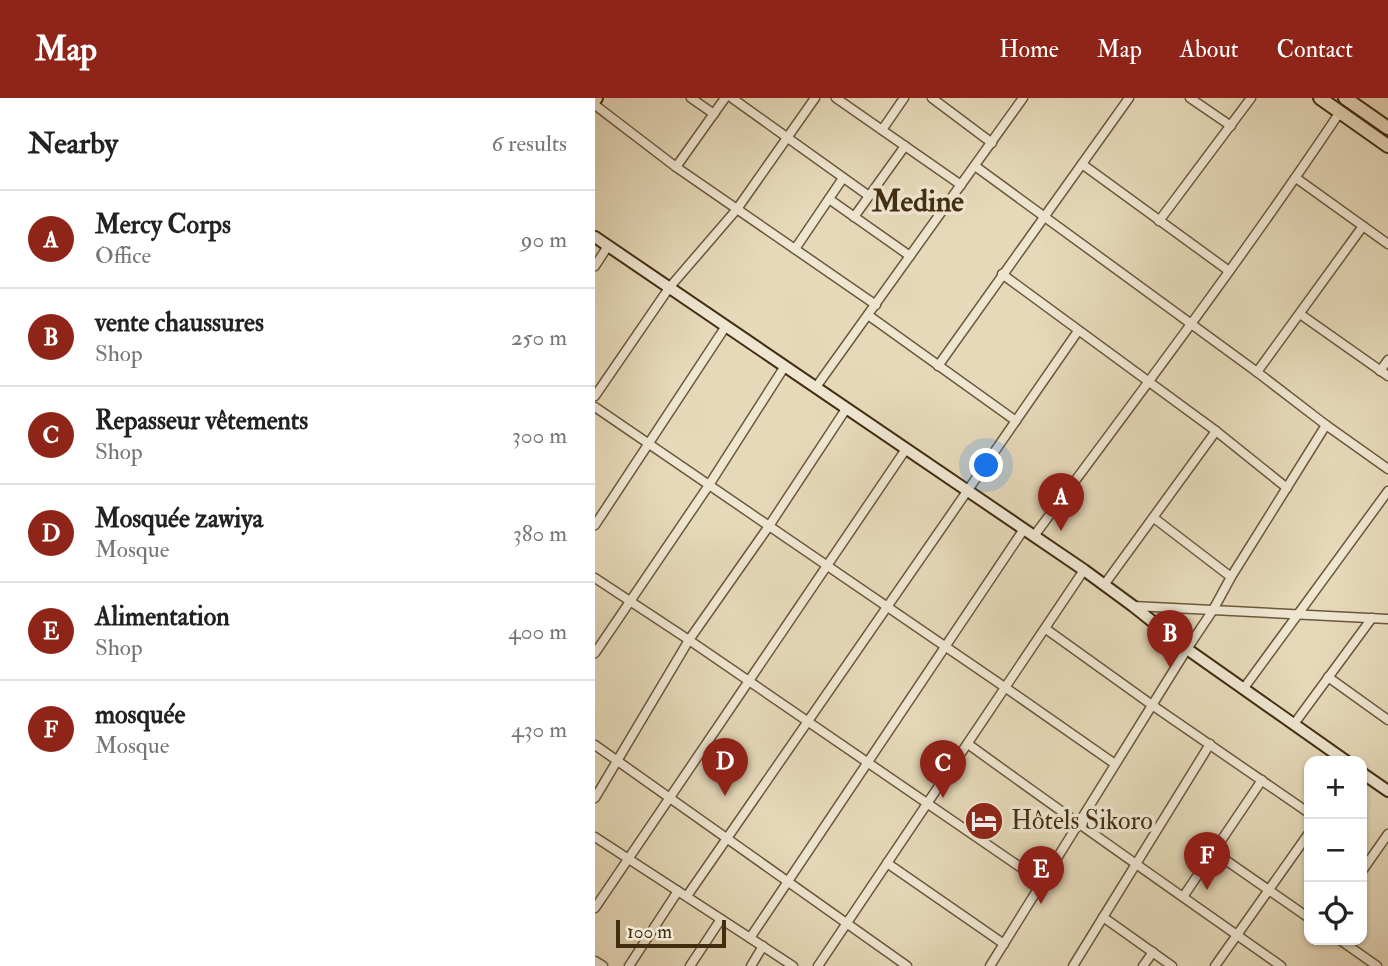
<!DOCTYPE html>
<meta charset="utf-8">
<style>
:root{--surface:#fff;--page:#f6f6f6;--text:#222;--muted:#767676;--line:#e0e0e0;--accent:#8f2418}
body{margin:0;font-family:"IM FELL Double Pica",serif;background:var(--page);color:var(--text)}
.controls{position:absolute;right:21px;bottom:21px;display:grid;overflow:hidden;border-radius:14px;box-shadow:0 2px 5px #0004}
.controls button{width:63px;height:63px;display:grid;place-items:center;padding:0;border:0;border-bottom:2px solid var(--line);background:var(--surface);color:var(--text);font:35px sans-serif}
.scale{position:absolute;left:21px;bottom:18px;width:110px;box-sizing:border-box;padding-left:7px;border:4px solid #422d10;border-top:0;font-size:19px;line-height:24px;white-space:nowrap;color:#422d10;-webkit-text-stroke:5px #efe6d2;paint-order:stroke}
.you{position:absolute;left:392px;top:368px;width:24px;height:24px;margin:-18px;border:5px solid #fff;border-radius:50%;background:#1a73e8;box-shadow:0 0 0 10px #1a73e833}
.badge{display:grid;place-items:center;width:46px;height:46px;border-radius:50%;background:var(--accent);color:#fff;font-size:23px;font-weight:700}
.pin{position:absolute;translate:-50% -58px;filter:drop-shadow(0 2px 4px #0008)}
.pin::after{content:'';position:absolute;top:37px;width:24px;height:21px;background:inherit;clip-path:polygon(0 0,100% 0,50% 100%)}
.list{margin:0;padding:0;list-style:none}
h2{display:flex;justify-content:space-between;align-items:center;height:91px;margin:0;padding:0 28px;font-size:30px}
h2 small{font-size:23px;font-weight:400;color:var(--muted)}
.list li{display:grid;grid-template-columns:46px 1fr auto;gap:21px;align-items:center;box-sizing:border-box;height:98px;padding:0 28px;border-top:2px solid var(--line)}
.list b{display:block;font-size:26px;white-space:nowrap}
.list p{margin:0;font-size:23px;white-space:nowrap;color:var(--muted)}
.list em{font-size:23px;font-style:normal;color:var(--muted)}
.icon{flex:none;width:38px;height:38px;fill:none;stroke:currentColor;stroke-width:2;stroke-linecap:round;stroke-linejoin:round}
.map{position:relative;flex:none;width:793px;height:868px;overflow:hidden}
header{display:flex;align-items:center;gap:42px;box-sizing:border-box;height:98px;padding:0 35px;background:var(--accent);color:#fff}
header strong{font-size:33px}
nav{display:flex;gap:38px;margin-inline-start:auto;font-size:24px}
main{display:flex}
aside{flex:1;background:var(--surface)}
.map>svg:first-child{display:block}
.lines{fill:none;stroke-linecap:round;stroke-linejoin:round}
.street-casing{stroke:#6b583a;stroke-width:11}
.secondary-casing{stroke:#422d10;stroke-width:14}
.primary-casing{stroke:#422d10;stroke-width:16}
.street{stroke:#efe6d2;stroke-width:8}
.secondary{stroke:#efe6d2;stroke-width:10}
.primary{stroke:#e6d9b9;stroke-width:12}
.labels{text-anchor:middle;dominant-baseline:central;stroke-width:7;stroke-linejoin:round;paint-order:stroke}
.poi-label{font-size:26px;fill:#422d10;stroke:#efe6d2;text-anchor:start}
.quarter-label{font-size:30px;font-weight:bold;fill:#422d10;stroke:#efe6d2}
</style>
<header>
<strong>Map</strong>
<nav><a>Home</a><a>Map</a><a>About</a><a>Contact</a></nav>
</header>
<main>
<aside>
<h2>Nearby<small>6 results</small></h2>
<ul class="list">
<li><span class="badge">A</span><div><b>Mercy Corps</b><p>Office</p></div><em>90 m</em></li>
<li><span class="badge">B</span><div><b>vente chaussures</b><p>Shop</p></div><em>250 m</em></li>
<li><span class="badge">C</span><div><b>Repasseur vêtements</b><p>Shop</p></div><em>300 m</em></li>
<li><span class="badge">D</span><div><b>Mosquée zawiya</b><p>Mosque</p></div><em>380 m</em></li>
<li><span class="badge">E</span><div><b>Alimentation</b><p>Shop</p></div><em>400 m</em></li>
<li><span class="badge">F</span><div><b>mosquée</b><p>Mosque</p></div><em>430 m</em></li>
</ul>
</aside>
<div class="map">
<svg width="793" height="868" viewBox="0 0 793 868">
<rect width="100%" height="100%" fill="#e6d9b9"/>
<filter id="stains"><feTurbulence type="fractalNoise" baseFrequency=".00286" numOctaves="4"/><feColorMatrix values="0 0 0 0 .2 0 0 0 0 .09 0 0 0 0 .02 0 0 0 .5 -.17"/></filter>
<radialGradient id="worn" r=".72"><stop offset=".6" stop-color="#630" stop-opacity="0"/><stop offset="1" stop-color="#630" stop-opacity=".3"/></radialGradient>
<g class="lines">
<g class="street-casing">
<g id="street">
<path d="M96 0 119 16"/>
<path d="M137 0 274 98"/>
<path d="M241 0 366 87"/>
<path d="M337 0 397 45"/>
<path d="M595 0 636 28"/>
<path d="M0 7 81 69 281 207"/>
<path d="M287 32 309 0"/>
<path d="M487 66 634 173"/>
<path d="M380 68 662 274 731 327 793 371"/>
<path d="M81 69 130 0"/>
<path d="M701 80 793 146"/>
<path d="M234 101 315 158"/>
<path d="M259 119 310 48"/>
<path d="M564 123 656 0"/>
<path d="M200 151 248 80"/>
<path d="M0 168 13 148"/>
<path d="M407 176 621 333 692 390"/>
<path d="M705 216 793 278"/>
<path d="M273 217 421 323"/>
<path d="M343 268 534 0"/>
<path d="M785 273 793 262"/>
<path d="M662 274 768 128"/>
<path d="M221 289 428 0"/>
<path d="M0 298 74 190 142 111 220 0"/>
<path d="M0 309 411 590 520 666"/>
<path d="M559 420 636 479"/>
<path d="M0 427 131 228"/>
<path d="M439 438C543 298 648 159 745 14"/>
<path d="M0 480 94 542 447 784"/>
<path d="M509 487 621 333"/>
<path d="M538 508 793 521"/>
<path d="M451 531 557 607 714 715"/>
<path d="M0 555 114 387 190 268"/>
<path d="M733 579 793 622"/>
<path d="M649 590 793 393"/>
<path d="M699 626 777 520"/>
<path d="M373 646C476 721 581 794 686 868"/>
<path d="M0 647 312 868"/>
<path d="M0 700 94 542 174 428 251 311"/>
<path d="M0 739 198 868"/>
<path d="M619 754 714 820"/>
<path d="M292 765 409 846"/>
<path d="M767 773 793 736"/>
<path d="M92 798 483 233"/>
<path d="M588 799 667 682"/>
<path d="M0 810 311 351"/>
<path d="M508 819 577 868"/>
<path d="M155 840 429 431"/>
<path d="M745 842 782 868"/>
<path d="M0 863 8 868"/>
<path d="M34 868 83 793"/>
<path d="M95 868 126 821"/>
<path d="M156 868 168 848"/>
<path d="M223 868 489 472"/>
<path d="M395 868 592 551 618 512 636 479 731 327"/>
<path d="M478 868 615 646"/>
<path d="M548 868 558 854"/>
<path d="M620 868 714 735"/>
</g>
</g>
<g class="secondary-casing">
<g id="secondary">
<path d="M0 3 2 0"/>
<path d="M0 139 489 472 538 508 592 551 751 663"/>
<path d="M767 675 793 693"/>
</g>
</g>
<g class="primary-casing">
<g id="primary">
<path d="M725 0 793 48"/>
<path d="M750 0 793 30"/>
</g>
</g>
<use href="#street" class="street"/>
<use href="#secondary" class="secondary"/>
<use href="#primary" class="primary"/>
</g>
<defs>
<g id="hotel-disc" transform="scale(2.0125)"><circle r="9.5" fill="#8f2418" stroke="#efe6d2"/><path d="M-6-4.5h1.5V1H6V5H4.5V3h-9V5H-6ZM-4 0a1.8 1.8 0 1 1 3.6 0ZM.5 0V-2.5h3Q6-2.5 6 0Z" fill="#fff"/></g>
</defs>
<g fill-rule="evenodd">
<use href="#hotel-disc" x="389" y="723"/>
</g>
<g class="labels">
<g class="poi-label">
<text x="416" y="723">Hôtels Sikoro</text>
</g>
<g class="quarter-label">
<text x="323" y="103">Medine</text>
</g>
</g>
<rect width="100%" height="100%" filter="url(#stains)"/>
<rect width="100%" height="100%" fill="url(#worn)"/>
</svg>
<div class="controls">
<button>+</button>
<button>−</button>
<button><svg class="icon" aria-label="locate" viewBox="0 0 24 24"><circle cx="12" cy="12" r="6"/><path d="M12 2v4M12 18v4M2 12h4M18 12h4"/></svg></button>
</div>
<div class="scale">100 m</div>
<div class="you"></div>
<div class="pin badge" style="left:466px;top:433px">A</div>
<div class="pin badge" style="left:575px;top:570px">B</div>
<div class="pin badge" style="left:348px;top:700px">C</div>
<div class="pin badge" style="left:130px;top:698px">D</div>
<div class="pin badge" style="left:446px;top:806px">E</div>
<div class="pin badge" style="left:612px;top:792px">F</div>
</div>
</main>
